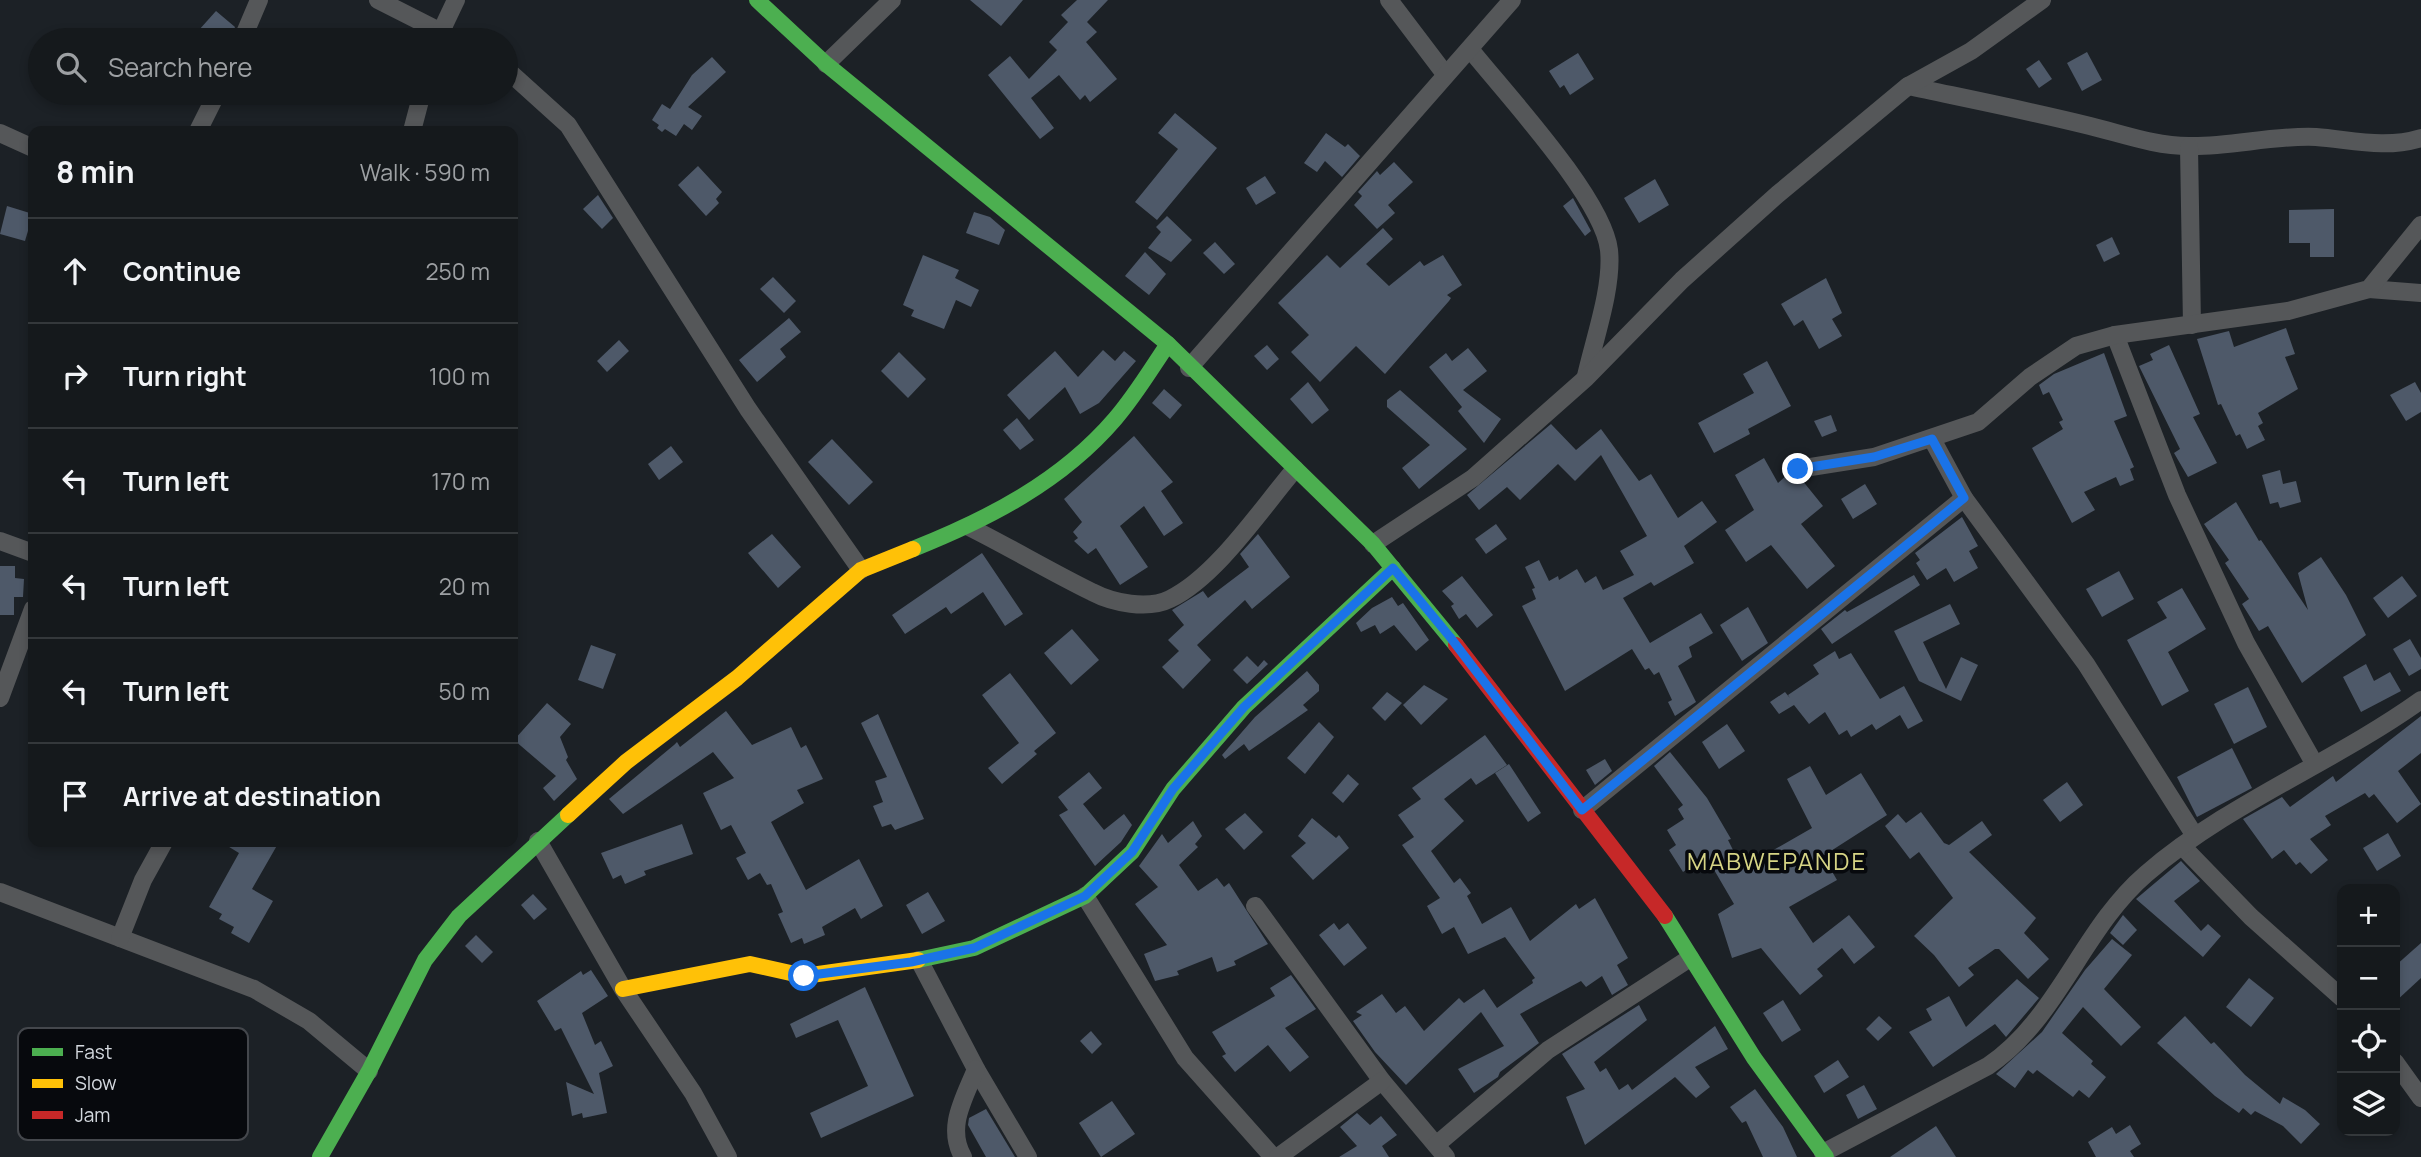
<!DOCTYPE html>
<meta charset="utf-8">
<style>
:root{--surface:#15191c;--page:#222629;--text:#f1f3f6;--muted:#9da0a3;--line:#34383b}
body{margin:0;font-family:Manrope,sans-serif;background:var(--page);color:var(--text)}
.controls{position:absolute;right:21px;bottom:21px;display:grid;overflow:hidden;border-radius:14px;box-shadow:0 4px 10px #0003}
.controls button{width:63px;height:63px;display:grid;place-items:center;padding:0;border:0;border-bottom:2px solid var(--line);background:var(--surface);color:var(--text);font:35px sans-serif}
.stop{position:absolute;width:21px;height:21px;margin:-16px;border:5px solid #1a73e8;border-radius:50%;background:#fff}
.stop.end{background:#1a73e8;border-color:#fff;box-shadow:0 2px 7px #0008}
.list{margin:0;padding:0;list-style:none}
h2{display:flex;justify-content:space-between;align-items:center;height:91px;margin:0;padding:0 28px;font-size:30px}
h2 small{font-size:23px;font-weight:400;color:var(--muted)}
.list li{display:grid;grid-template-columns:46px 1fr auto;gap:21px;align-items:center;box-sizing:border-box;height:105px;padding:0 28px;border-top:2px solid var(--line)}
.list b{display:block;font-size:26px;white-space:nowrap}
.list em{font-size:23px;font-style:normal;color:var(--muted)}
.icon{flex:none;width:38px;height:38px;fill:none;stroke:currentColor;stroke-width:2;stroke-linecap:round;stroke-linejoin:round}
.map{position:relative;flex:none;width:2421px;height:1157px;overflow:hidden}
.search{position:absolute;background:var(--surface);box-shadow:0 4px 10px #0003;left:28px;top:28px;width:490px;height:77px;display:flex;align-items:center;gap:18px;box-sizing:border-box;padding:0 24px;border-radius:38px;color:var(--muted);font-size:26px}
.panel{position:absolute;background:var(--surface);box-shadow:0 4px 10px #0003;left:28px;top:126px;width:490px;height:721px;border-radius:14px}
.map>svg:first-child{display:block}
.building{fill:#4e5969}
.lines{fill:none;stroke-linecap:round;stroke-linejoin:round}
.street{stroke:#555759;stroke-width:18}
.fast{stroke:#4caf50;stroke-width:16}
.slow{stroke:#ffc107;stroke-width:16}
.jam{stroke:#c62828;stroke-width:16}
.route{stroke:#1a73e8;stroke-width:9}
.labels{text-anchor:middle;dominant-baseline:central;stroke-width:7;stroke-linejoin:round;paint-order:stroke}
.quarter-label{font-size:24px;letter-spacing:2px;fill:#d6d485;stroke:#07090d}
.key{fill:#07090d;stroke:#44474c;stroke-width:2}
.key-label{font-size:19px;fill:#d4d9df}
</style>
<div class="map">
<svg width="2421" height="1157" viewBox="0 0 2421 1157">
<rect width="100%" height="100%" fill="#1c2126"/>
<g class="building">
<path d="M970 0H1023L1001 26Z"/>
<path d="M1077 0H1108L1087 22 1097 32 1086 42 1117 79 1090 102 1085 95 1080 100 1059 75 1031 98 1054 128 1040 139 988 75 1010 56 1029 79 1057 50 1049 42 1068 22 1061 15Z"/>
<path d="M216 11 235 27 230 40H190Z"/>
<path d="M2087 52 2102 80 2082 91 2067 63Z"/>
<path d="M1578 53 1594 79 1570 95 1564 85 1560 88 1549 71Z"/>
<path d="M712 57 726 72 688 107 702 116 692 130 684 124 676 136 665 129 662 132 657 128 659 125 652 120 662 104 670 109 692 75Z"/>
<path d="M2039 60 2052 79 2039 88 2026 69Z"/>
<path d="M1175 113 1217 148 1157 220 1135 202 1178 149 1158 133Z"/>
<path d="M1326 133 1345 147 1348 144 1360 156 1342 177 1325 161 1317 172 1304 163Z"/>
<path d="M1394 162 1413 182 1388 205 1395 213 1377 229 1354 205 1362 196 1358 192 1377 171 1380 175Z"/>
<path d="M698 166 722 192 716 199 719 203 706 216 678 185Z"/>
<path d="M1265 176 1276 193 1256 205 1246 188Z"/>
<path d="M1655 179 1669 205 1639 223 1624 198Z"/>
<path d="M598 195 613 218 602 229 583 209Z"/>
<path d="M1573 198 1591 231 1585 236 1563 206Z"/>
<path d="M7 206 33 214 25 241 0 234Z"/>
<path d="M2334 209V257H2310V243H2289V210Z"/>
<path d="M974 212 990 217 1005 230 999 245 966 233Z"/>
<path d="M1167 216 1192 240 1171 262 1148 248 1161 232 1156 227Z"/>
<path d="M1383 228 1393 239 1366 264 1389 286 1420 261 1424 266 1443 255 1462 285 1447 295 1451 298 1449 301 1385 374 1356 346 1320 382 1291 352 1309 335 1278 303 1327 255 1340 268Z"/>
<path d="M2112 237 2120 254 2104 262 2096 245Z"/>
<path d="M1215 242 1235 264 1224 274 1203 253Z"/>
<path d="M1145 252 1166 274 1149 295 1125 276Z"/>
<path d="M923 255 959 270 955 278 979 290 971 307 956 300 944 329 911 316 914 310 903 305Z"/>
<path d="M773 277 796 301 784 313 760 289Z"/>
<path d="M1826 278 1842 313 1832 319 1842 336 1819 349 1803 320 1794 326 1781 304Z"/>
<path d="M789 318 801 332 780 349 786 357 757 382 739 360Z"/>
<path d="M2286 328 2295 354 2285 357 2298 389 2258 413 2263 423 2258 426 2265 440 2247 449 2240 434 2236 436 2221 404 2218 405 2197 339 2229 331 2234 347Z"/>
<path d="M619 340 629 351 607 372 597 361Z"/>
<path d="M1267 345 1279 359 1267 370 1254 356Z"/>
<path d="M2169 345 2200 414 2193 417 2217 463 2188 477 2174 453 2180 449 2139 366 2153 360 2150 354Z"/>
<path d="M1468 348 1487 371 1463 390 1501 419 1484 443 1458 411 1462 407 1429 367 1446 353 1452 361Z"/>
<path d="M1103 350 1115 361 1124 351 1136 361 1099 403 1080 414 1065 387 1029 420 1007 395 1055 351 1078 377Z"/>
<path d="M899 352 926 379 908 398 881 371Z"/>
<path d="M2104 353 2127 416 2114 421 2134 467 2130 469 2134 480 2120 486 2116 477 2084 492 2095 510 2072 523 2032 448 2063 429 2059 422 2063 420 2049 392 2043 395 2039 385 2054 374Z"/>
<path d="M1767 361 1791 406 1748 429 1750 434 1714 453 1698 423 1754 393 1743 374Z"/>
<path d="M1308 382 1329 410 1312 424 1290 399Z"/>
<path d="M2415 382 2421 393V412L2406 421 2390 395Z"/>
<path d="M1164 389 1182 405 1170 419 1152 403Z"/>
<path d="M1400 390 1467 449 1419 489 1402 468 1430 445 1387 407V400Z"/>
<path d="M1831 415 1837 431 1822 437 1814 421Z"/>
<path d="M1017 418 1034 440 1020 450 1003 430Z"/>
<path d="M1551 424 1576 450 1601 429 1639 481 1651 474 1678 518 1702 501 1717 522 1684 546 1694 563 1654 586 1651 582 1623 598 1650 643 1701 613 1713 633 1689 647 1692 657 1678 666 1696 702 1675 716 1668 702 1672 700 1659 672 1654 675 1649 668 1645 670 1632 649 1565 691 1522 606 1536 599 1532 589 1535 588 1525 567 1539 560 1549 581 1558 576 1559 580 1577 569 1585 583 1596 576 1603 590 1634 575 1620 551 1647 536 1601 455 1575 481 1558 464 1520 500 1507 487 1479 510 1467 495Z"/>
<path d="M1134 436 1173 482 1161 491 1183 523 1164 536 1144 506 1120 526 1148 567 1120 585 1096 548 1088 554 1074 541 1078 538 1073 532 1082 522 1064 499Z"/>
<path d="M832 439 873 482 849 505 808 462Z"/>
<path d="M671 446 683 462 659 480 648 464Z"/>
<path d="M1764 458 1778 483 1788 474 1793 479 1802 480 1823 506 1801 524 1835 566 1807 589 1771 545 1746 562 1725 530 1754 510 1735 475Z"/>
<path d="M2280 470 2283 484 2296 481 2301 502 2280 508 2278 502 2270 504 2262 475Z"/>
<path d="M1865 484 1877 504 1853 519 1841 499Z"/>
<path d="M2236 502 2259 541 2261 540 2308 610 2298 573 2321 557 2346 595 2366 635 2302 683 2268 626 2259 631 2242 604 2249 599 2225 563 2229 560 2204 524Z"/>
<path d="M1962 517 1978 546 1969 551 1978 568 1954 582 1946 568 1927 580 1916 563 1920 560 1915 553Z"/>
<path d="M1496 524 1507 539 1486 554 1475 539Z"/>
<path d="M772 534 801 567 778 588 748 553Z"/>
<path d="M1258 534 1290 577 1252 609 1245 600 1197 645 1211 660 1183 689 1162 667 1179 651 1168 640 1184 625 1172 610 1203 591 1208 598 1249 567 1240 554Z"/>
<path d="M982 553 1023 614 1005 626 983 592 951 614 946 607 905 634 892 615Z"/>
<path d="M0 566H15V578L24 579 23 597H14V615H0Z"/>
<path d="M2119 571 2134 599 2102 617 2086 589Z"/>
<path d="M1914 575 1920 585 1832 644 1821 629 1845 610 1847 612Z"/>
<path d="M1462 576 1493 615 1477 628 1466 614 1459 619 1451 606 1454 604 1442 591Z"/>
<path d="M2402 576 2417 596 2388 618 2373 598Z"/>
<path d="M2182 588 2206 629 2168 652 2189 691 2162 706 2127 640 2167 618 2157 602Z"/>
<path d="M1392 597 1398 606 1403 603 1429 640 1416 651 1394 625 1380 634 1375 625 1361 632 1356 623 1372 608Z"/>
<path d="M1950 604 1960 624 1923 642 1946 689 1961 657 1978 665 1961 701 1919 681 1894 631Z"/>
<path d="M1748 607 1768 643 1742 661 1720 625Z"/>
<path d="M1072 629 1099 660 1071 685 1044 653Z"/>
<path d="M2410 639 2421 658V669L2409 676 2393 649Z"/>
<path d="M591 645 616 654 603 689 578 680Z"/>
<path d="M1835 651 1839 659 1851 653 1880 699 1904 686 1923 721 1908 729 1900 715 1876 730 1872 724 1851 737 1847 730 1839 735 1825 712 1809 724 1794 705 1779 714 1770 702 1785 692 1790 698 1788 695 1819 674 1813 665Z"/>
<path d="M1247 656 1258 667 1264 660 1268 664 1247 684 1233 670Z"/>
<path d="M2366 664 2374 681 2390 672 2401 691 2361 712 2343 677Z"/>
<path d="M1307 671 1319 685V691L1303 705 1308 710 1249 751 1244 744 1225 759 1222 755 1255 717Z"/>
<path d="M1010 673 1056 733 1034 751 1037 754 1002 784 988 768 1019 743 982 695Z"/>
<path d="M1424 685 1448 699 1421 725 1403 705Z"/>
<path d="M2248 687 2267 727 2234 744 2214 704Z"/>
<path d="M1387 692 1402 703 1385 721 1372 708Z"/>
<path d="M547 703 571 724 560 737 568 757 566 760 577 779 554 801 543 788 556 776 514 740Z"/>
<path d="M726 711 752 745 791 727 801 748 806 745 823 779 797 790 804 803 771 822 806 890 859 859 883 906 861 919 855 908 822 927 825 935 804 944 802 938 791 943 778 914 783 912 771 884 767 885 760 873 748 880 736 858 746 853 731 825 721 830 703 793 734 778 713 752 623 814 609 799 674 745 677 742 680 747Z"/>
<path d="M878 714 924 819 895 830 891 824 882 827 873 806 883 802 875 781 887 777 861 723Z"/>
<path d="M2421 716V753L2398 771 2421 804 2397 823 2374 794 2369 798 2365 793 2325 816 2331 825 2310 839 2328 860 2311 874 2300 862 2296 865 2284 850 2272 859 2243 819 2282 797 2290 807 2333 776 2336 782Z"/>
<path d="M1319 722 1334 737 1305 774 1287 758Z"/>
<path d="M1727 724 1745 751 1719 769 1702 742Z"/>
<path d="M1485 735 1507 765 1476 785 1471 778 1444 799 1464 821 1431 851 1454 883 1460 878 1471 893 1467 896 1482 924 1511 907 1530 941 1576 904 1579 909 1595 898 1628 958 1617 965 1628 985 1612 995 1602 976 1586 987 1581 981 1520 1014 1539 1043 1500 1072 1498 1077 1474 1093 1458 1069 1504 1046 1481 1012 1406 1085 1375 1052 1353 1021 1362 1015 1356 1012 1382 994 1396 1013 1405 1006 1424 1031 1459 998 1464 1003 1484 989 1497 1008 1533 983 1532 980 1535 978 1505 937 1468 954 1454 927 1442 934 1427 906 1440 898 1402 845 1414 837 1398 815 1421 799 1412 788Z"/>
<path d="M2232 748 2252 788 2197 817 2177 777Z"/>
<path d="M1670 752 1707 798 1731 839 1728 840 1742 868 1812 828 1787 779 1810 766 1826 795 1861 773 1887 815 1823 856 1837 880 1789 907 1813 943 1849 915 1875 947 1854 964 1842 948 1817 969 1823 976 1800 995 1761 948 1732 958 1718 914 1734 904 1706 856 1683 872 1669 850 1676 845 1667 830 1684 819 1678 809 1683 805 1654 766Z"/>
<path d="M1605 759 1612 771 1595 785 1586 770Z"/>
<path d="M1509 764 1541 813 1528 822 1495 773Z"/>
<path d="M1089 772 1102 788 1083 804 1104 830 1124 814 1132 825 1121 842 1095 866 1059 815 1068 810 1058 797Z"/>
<path d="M1348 774 1359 784 1343 803 1332 793Z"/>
<path d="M2067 782 2083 805 2060 822 2043 800Z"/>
<path d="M1921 812 1944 843 1949 845 1982 821 1992 835 1969 852 2036 918 2024 933 2049 959 2028 979 1999 949H1995L1968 968 1974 975 1959 987 1934 955 1914 936 1953 898 1919 852 1910 859 1885 826 1898 814 1906 823Z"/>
<path d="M1245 813 1263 832 1244 850 1225 829Z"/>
<path d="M1312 818 1336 838 1339 835 1349 848 1313 880 1291 856 1306 843 1298 836Z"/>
<path d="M1193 821 1202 836 1195 844 1198 847 1179 865 1198 891 1217 878 1224 887 1229 883 1268 944 1234 961 1236 965 1217 972 1212 957 1177 971 1179 975 1155 981 1144 954 1167 945 1135 904 1158 887 1139 866 1162 834 1168 843Z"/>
<path d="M682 824 693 854 644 871 646 875 625 884 621 875 613 879 601 853Z"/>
<path d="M2388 833 2401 856 2377 871 2363 848Z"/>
<path d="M221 842H279L252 889 273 901 249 943 231 933 234 927 219 919 222 914 209 907 239 853Z"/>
<path d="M2181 861 2200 881 2174 901 2201 931 2208 924 2221 936 2203 957 2136 899Z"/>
<path d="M928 892 945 921 922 934 906 905Z"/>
<path d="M533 894 547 909 534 920 521 905Z"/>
<path d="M2123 915 2137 930 2123 945 2110 933Z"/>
<path d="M1334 923 1339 930 1348 923 1367 948 1344 966 1319 935Z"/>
<path d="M476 935 493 952 482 963 465 946Z"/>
<path d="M2112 939 2132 955 2104 989 2141 1027 2121 1046 2083 1007 2062 1033 2093 1061 2091 1064 2106 1077 2089 1098 2079 1090 2073 1097 2037 1070 2033 1074 2028 1070 2015 1088 1996 1074 2042 1032 2085 970Z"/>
<path d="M2421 943V978L2395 1002V966Z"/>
<path d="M591 970 608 996 582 1013 595 1045 601 1041 613 1066 599 1073 607 1113 583 1118 582 1113 572 1116 566 1082 594 1094 561 1028 555 1031 537 1001 581 971 583 975Z"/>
<path d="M1291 975 1316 1009 1285 1028 1309 1057 1290 1072 1268 1045 1235 1072 1222 1056 1226 1054 1212 1032 1275 996 1270 988Z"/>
<path d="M2249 978 2274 998 2251 1027 2226 1007Z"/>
<path d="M2017 979 2039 998 2006 1037 1995 1024 1933 1067 1909 1032 1932 1020 1926 1009 1949 996 1966 1027Z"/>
<path d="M865 987 914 1096 821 1138 810 1113 868 1086 838 1020 796 1038 790 1024Z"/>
<path d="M1783 1000 1801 1030 1782 1042 1763 1013Z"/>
<path d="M1639 1005 1647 1020 1594 1062 1600 1072 1606 1068 1619 1090 1628 1084 1632 1090 1715 1026 1728 1049 1695 1067 1710 1087 1696 1098 1675 1077 1585 1145 1566 1097 1585 1089 1562 1054Z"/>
<path d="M1879 1016 1892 1028 1878 1041 1866 1029Z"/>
<path d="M2185 1016 2211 1044 2214 1042 2245 1075 2280 1104 2283 1097 2305 1110 2320 1124 2301 1144 2283 1126 2255 1111 2251 1115 2243 1108 2239 1113 2215 1096 2157 1043Z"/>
<path d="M1091 1031 1102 1044 1092 1054 1080 1041Z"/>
<path d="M1838 1060 1849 1077 1824 1093 1814 1076Z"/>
<path d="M1864 1085 1877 1109 1858 1119 1846 1095Z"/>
<path d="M1755 1089 1783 1127 1797 1157H1763L1746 1121 1742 1123 1730 1107Z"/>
<path d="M1112 1101 1135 1134 1101 1157 1079 1123Z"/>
<path d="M986 1109 1015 1157H986L968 1125 969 1118Z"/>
<path d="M1357 1113 1370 1125 1381 1116 1397 1135 1382 1146 1389 1157H1339L1357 1146 1340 1127Z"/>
<path d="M2130 1125 2141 1144 2130 1151 2134 1157H2096L2088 1142 2112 1127 2116 1134Z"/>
<path d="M1936 1126 1956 1157H1890Z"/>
</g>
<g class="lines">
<g class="street">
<path d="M378 0 457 40"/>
<path d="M1389 0 1445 74"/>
<path d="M242 40 259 0"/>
<path d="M437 40 456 0"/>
<path d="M1470 49C1505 93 1603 198 1609 250 1613 287 1594 340 1586 376"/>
<path d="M826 64 892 0"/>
<path d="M506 69 568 125 748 409 861 570"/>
<path d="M1908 86C1969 99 2030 111 2090 126 2123 134 2155 146 2189 146 2231 147 2273 135 2316 137 2353 140 2385 149 2421 138"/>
<path d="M198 131 217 93"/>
<path d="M412 131 422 93"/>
<path d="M0 133 33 148"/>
<path d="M2189 147 2192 325"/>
<path d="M2369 289 2421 293"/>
<path d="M2115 335 2177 495 2246 643 2314 763"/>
<path d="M1189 368 1512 0"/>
<path d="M1932 439 1964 498 2086 664 2195 836"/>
<path d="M1798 469 1874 457 1978 422 2030 377 2076 346 2115 335 2288 311 2369 289 2421 225"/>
<path d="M969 527C1011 548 1051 572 1092 592 1113 603 1148 610 1170 599 1216 577 1261 509 1295 469"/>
<path d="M0 541 33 553"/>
<path d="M1373 544 1473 478 1586 378 1682 280 1778 194 1908 86 1971 51 2042 0"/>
<path d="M0 698 33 609"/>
<path d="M1582 810 1964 498"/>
<path d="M538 841 623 989 693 1093 728 1157"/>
<path d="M2182 846 2251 917 2342 998"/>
<path d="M0 892 254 989 309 1021 369 1071"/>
<path d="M1085 896 1185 1058 1273 1157"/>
<path d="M1255 906 1382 1081 1446 1157"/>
<path d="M120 938 143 880 164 842"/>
<path d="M919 960 976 1069 1028 1157"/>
<path d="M2395 1062 2421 1098"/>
<path d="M1436 1145 1548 1050 1690 958"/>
<path d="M1823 1153 1988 1066C2058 1019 2082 929 2146 874 2228 803 2333 763 2421 700"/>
<path d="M963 1157C946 1127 964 1099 976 1069"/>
<path d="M1278 1157 1382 1081"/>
</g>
<g class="fast">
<path d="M757 0 826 64 1168 344 1373 544 1456 645"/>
<path d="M913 549C988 519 1061 482 1115 419 1135 396 1151 369 1168 344"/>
<path d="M1665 916 1754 1058 1826 1157"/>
<path d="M918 960 974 948 1085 896 1132 852 1173 789 1244 707 1393 568"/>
<path d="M320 1157 369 1071 425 960 459 916 568 815"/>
</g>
<g class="slow">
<path d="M568 815 626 762 737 678 861 570 913 549"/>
<path d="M623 989 750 964 804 976 918 960"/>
</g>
<path class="jam" d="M1456 645 1665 916"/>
</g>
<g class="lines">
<path class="route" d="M804 976 911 962 974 948 1085 896 1132 852 1173 789 1244 707 1393 568 1450 637 1582 810 1964 498 1932 439 1874 457 1798 469"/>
</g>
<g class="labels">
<g class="quarter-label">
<text x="1777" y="860">MABWEPANDE</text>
</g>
</g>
<rect x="18" y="1028" width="230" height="112" rx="10" class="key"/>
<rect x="32" y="1048" width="31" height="8" fill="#4caf50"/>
<rect x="32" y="1079" width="31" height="9" fill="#ffc107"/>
<rect x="32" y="1111" width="31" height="8" fill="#c62828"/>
<g class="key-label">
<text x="75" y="1059">Fast</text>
<text x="75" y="1090">Slow</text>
<text x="75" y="1122">Jam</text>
</g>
</svg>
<div class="controls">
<button>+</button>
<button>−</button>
<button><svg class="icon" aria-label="locate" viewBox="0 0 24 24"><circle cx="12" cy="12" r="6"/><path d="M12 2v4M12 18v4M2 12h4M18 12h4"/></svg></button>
<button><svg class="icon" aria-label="layers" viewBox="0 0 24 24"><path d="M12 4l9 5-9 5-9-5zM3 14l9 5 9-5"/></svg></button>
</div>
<div class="stop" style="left:804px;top:976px"></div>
<div class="stop end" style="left:1798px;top:469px"></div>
<div class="search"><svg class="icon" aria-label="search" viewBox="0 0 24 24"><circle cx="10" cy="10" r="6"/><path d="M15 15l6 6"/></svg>Search here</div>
<section class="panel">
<h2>8 min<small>Walk · 590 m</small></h2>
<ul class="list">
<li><svg class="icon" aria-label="ahead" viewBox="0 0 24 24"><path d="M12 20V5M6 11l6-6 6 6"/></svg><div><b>Continue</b></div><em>250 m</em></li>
<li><svg class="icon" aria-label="right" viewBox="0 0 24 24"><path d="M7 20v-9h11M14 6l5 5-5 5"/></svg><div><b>Turn right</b></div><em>100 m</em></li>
<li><svg class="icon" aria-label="left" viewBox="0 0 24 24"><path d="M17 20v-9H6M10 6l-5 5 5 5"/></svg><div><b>Turn left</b></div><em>170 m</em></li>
<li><svg class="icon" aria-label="left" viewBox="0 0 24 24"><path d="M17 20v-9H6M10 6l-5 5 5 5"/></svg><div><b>Turn left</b></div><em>20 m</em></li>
<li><svg class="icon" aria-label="left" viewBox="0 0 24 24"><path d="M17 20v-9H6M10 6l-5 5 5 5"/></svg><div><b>Turn left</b></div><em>50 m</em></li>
<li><svg class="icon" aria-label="arrive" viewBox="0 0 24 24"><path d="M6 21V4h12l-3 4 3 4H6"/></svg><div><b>Arrive at destination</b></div></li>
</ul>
</section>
</div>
